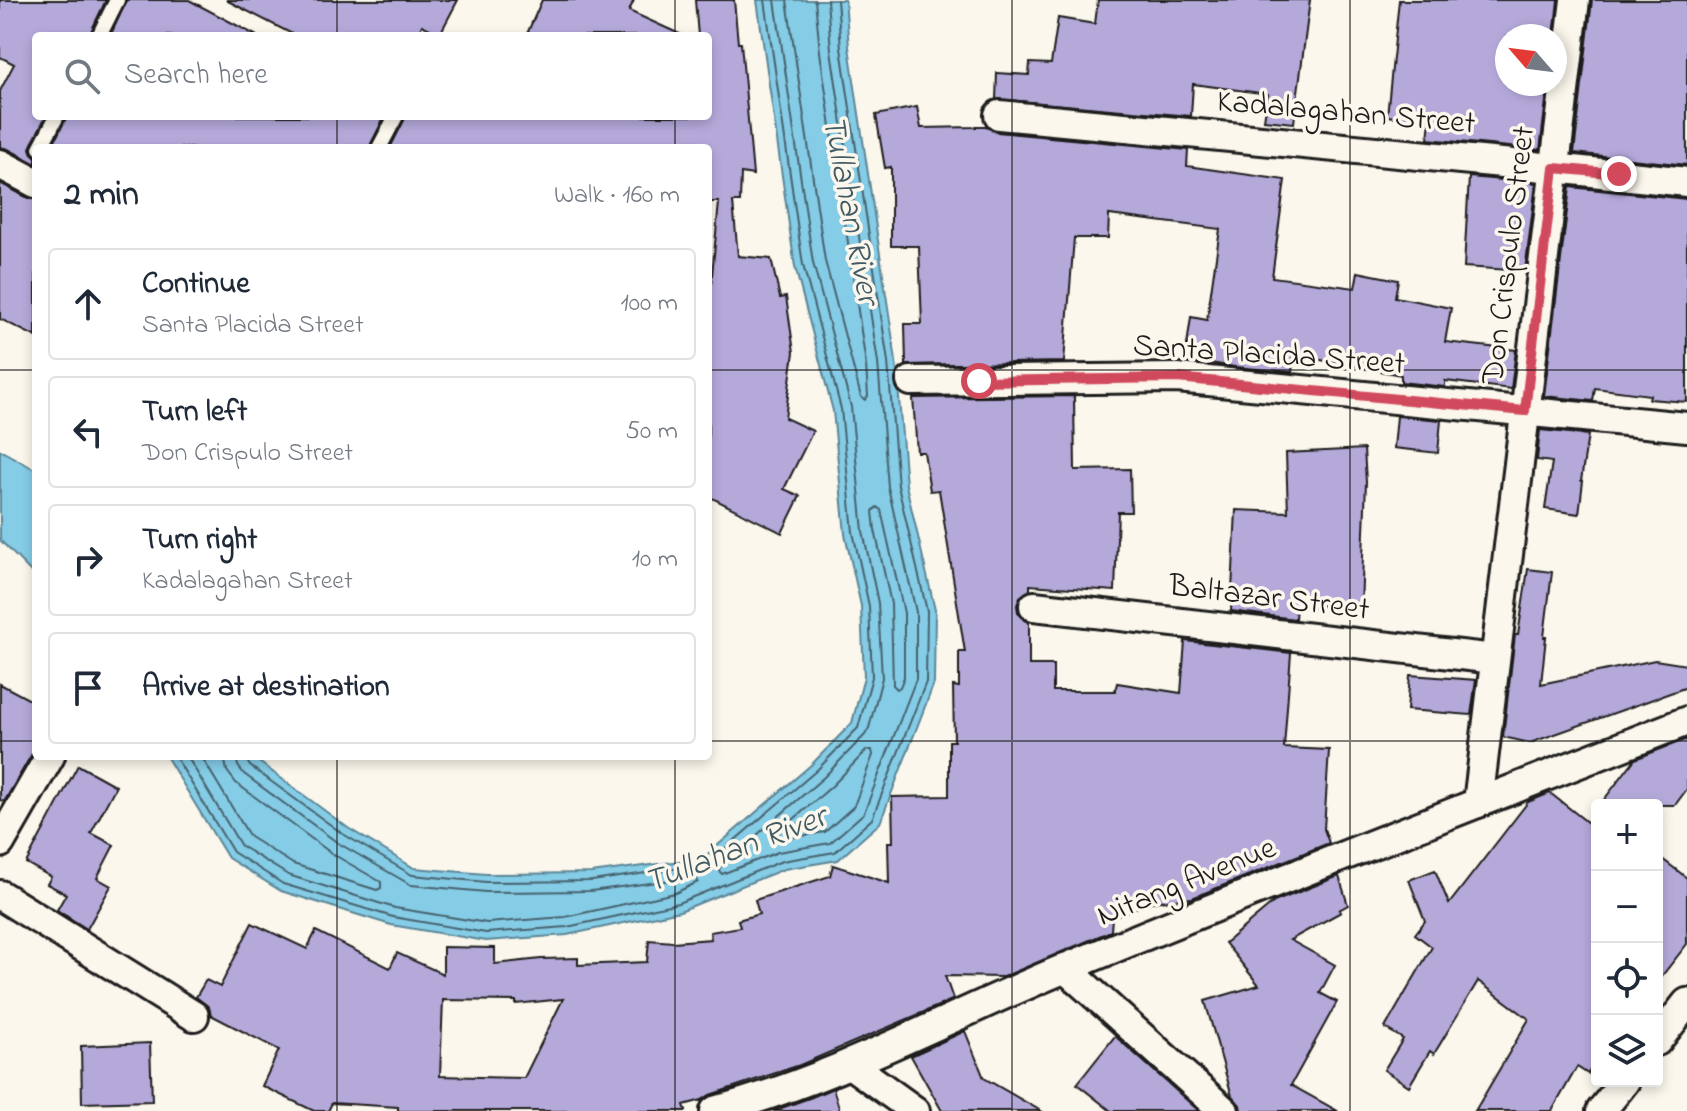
<!DOCTYPE html>
<meta charset="utf-8">
<style>
:root{--surface:#fff;--page:#f2f2f3;--text:#1f2937;--muted:#747a83;--line:#e0e1e3}
body{margin:0;font-family:"Indie Flower",sans-serif;background:var(--page);color:var(--text)}
.controls{position:absolute;right:24px;bottom:24px;display:grid;overflow:hidden;border-radius:8px;box-shadow:0 4px 12px #0003}
.controls button{width:72px;height:72px;display:grid;place-items:center;padding:0;border:0;border-bottom:2px solid var(--line);background:var(--surface);color:var(--text);font:40px sans-serif}
.compass{position:absolute;left:1495px;top:24px;width:72px;height:72px;border-radius:50%;background:var(--surface);box-shadow:0 4px 12px #0003;rotate:298deg}
.stop{position:absolute;width:24px;height:24px;margin:-18px;border:6px solid #d1495b;border-radius:50%;background:#fff}
.stop.end{background:#d1495b;border-color:#fff;box-shadow:0 2px 8px #0008}
.list{margin:0;padding:0;list-style:none}
h2{display:flex;justify-content:space-between;align-items:center;height:104px;margin:0;padding:0 32px;font-size:34px}
h2 small{font-size:26px;font-weight:400;color:var(--muted)}
.list li{display:grid;grid-template-columns:52px 1fr auto;gap:24px;align-items:center;box-sizing:border-box;height:112px;margin:0 16px 16px;padding:0 16px;border:2px solid var(--line);border-radius:8px}
.list b{display:block;font-size:30px;white-space:nowrap}
.list p{margin:0;font-size:26px;white-space:nowrap;color:var(--muted)}
.list em{font-size:26px;font-style:normal;color:var(--muted)}
.icon{flex:none;width:44px;height:44px;fill:none;stroke:currentColor;stroke-width:2;stroke-linecap:round;stroke-linejoin:round}
.map{position:relative;flex:none;width:1687px;height:1111px;overflow:hidden}
.search{position:absolute;background:var(--surface);box-shadow:0 4px 12px #0003;left:32px;top:32px;width:680px;height:88px;display:flex;align-items:center;gap:20px;box-sizing:border-box;padding:0 28px;border-radius:8px;color:var(--muted);font-size:30px}
.panel{position:absolute;background:var(--surface);box-shadow:0 4px 12px #0003;left:32px;top:144px;width:680px;height:616px;border-radius:8px}
.map>svg:first-child{display:block}
.water{fill:#85cce7;stroke:#5b8696;stroke-width:2}
.lines{fill:none;stroke-linecap:round;stroke-linejoin:round}
.shore{stroke:#46626d;stroke-width:2}
.building{fill:#b5a9da;stroke:#1c1c1c;stroke-width:2;fill-rule:evenodd}
.lane-casing{stroke:#1c1c1c;stroke-width:20}
.street-casing{stroke:#1c1c1c;stroke-width:34}
.lane{stroke:#fbf7ec;stroke-width:14}
.street{stroke:#fbf7ec;stroke-width:28}
.route{stroke:#d1495b;stroke-width:10}
.grid{fill:none;stroke:#1c1c1c;stroke-width:2;stroke-opacity:0.55}
.labels{text-anchor:middle;dominant-baseline:central;stroke-width:7;stroke-linejoin:round;paint-order:stroke}
.street-label{font-size:32px;fill:#1c1c1c;stroke:#fbf7ec}
.water-label{font-size:34px;font-style:italic;fill:#415a63;stroke:#fbf7ec}
</style>
<div class="map">
<svg width="1687" height="1111" viewBox="0 0 1687 1111">
<rect width="100%" height="100%" fill="#fbf7ec"/>
<filter id="ink" filterUnits="userSpaceOnUse"><feTurbulence type="fractalNoise" baseFrequency=".0125" numOctaves="2"/><feDisplacementMap in="SourceGraphic" scale="16" xChannelSelector="R" yChannelSelector="G"/><feConvolveMatrix kernelMatrix="1 2 1 2 8 2 1 2 1" color-interpolation-filters="sRGB"/></filter>
<g filter="url(#ink)">
<g class="water">
<path d="M757 0H845L849 47 896 361 906 485 935 610 934 683 880 823 838 860 784 869 680 911 567 935 486 941 391 925 281 891 228 858 166 756H251L348 828 414 868 486 874 591 873 703 858 812 764 852 723 864 677 861 606 845 534 833 411 795 267Z"/>
<path d="M0 450 36 470V577L0 540Z"/>
</g>
<g class="lines">
<g class="shore">
<path d="M775 0 813 263 851 407 863 531 878 603 882 678 869 728 865 735 824 777 720 867 719 871 722 874 778 852 830 843 864 813 916 679V612L888 487 878 363 831 50 827 0"/>
<path d="M787 0 825 261 861 397 865 400 868 396 866 365 820 52 815 0"/>
<path d="M877 507 881 510 904 613V677L900 687 897 689 893 685 891 604 875 530 873 511Z"/>
<path d="M867 750H872L873 755 854 806 825 832 783 839 779 837V832L832 786Z"/>
<path d="M175 756 233 852 283 884 393 917 486 933 567 927 678 903 782 861 835 852 872 819 926 682 927 611 898 486 888 362 841 48 837 0"/>
<path d="M187 756 241 846 288 875 395 908 487 923 565 917 675 893 698 882 697 879 694 877 591 891 486 892 411 885 338 843 244 774 238 766 236 756"/>
<path d="M201 756 250 837 293 864 377 890 381 888V882L331 853 236 783 227 771 224 756"/>
<path d="M246 756 247 761 250 766 343 834 412 875 486 882 592 881 707 864 817 770 858 728 872 677 869 606 853 532 841 409 803 265 765 0"/>
</g>
</g>
<g class="building">
<path d="M0 0H106L89 36H36V116H46L30 148 32 154 36 157V164L8 149 0 147V91L14 64 0 57Z"/>
<path d="M127 0H189L257 36H110Z"/>
<path d="M226 0H458L440 34 422 25 417 36H296Z"/>
<path d="M542 0H634L629 11 684 36H526Z"/>
<path d="M695 0H734L738 43H741L753 175 741 173 740 202H733L738 256 771 259 780 298 786 297 794 352 785 418 813 431 784 489 800 496 782 533 708 496V317L719 202H708V148H390L406 116H708V36H698Z"/>
<path d="M1098 0H1310L1294 123 1264 120 1268 94 1193 84 1191 116 996 99 997 73 1029 75 1030 63 1051 64 1058 18 1095 24Z"/>
<path d="M1399 0H1558L1554 36H1507V84H1548L1540 150 1428 139 1430 120 1387 116Z"/>
<path d="M1592 0H1687V165L1574 153Z"/>
<path d="M917 107 921 128 976 127V126H986L990 129 997 132 1188 150 1187 166 1285 180 1272 277 1355 288 1358 272 1398 280 1395 297 1451 308 1445 342 1516 350 1511 389 1445 381V387L1401 382V375L1294 355 1292 372 1235 367 1185 359 1191 317 1207 320 1220 229 1109 215 1108 238H1074L1064 362 906 365 905 324H922L919 246H891V167L885 168 876 115Z"/>
<path d="M67 116H385L369 148H51Z"/>
<path d="M1469 177 1536 183 1525 271 1464 267Z"/>
<path d="M0 183 28 198 36 200V337L0 319Z"/>
<path d="M1570 187 1687 199V402L1649 399 1650 395 1595 388 1593 401 1544 396Z"/>
<path d="M1074 396 1075 470 1130 469 1131 512H1118L1115 591 1030 585V590L1020 597 1017 605 1018 612 1023 619 1029 622V665H1053V691H1115L1117 683 1181 693 1185 641 1291 653 1284 748 1329 750 1324 829 1329 843 1192 898 1151 902 1112 917 1111 931 1003 977 945 976 953 999 952 1000 800 1065 710 1095 702 1100 684 1105 686 1111H398V1107L332 1103 328 1111H314L262 1086 279 1050 211 1015 209 1007 196 997 206 980 220 987 252 923 307 949 316 931 390 968 397 953 443 974V947L495 948V964L541 959 578 958V965L647 962 649 940 673 942 711 939 710 932 740 927 738 920 759 914 755 900 830 876 833 865 889 883 888 842H893L892 797 949 796V741H954L953 686 959 687V652H965L939 490 930 491 924 452H917L913 398ZM563 999 524 1078 440 1076 443 1000 516 1001V1004Z"/>
<path d="M1397 416 1441 420 1438 453 1394 448Z"/>
<path d="M1540 430 1588 435 1581 481H1583L1579 514 1545 509 1552 462 1537 460Z"/>
<path d="M1364 449 1366 482 1361 607 1318 606V608L1296 607 1295 619 1231 611 1236 510 1288 512 1286 453Z"/>
<path d="M1528 569 1552 572 1544 637H1546L1541 684 1655 660 1687 665V687L1530 743 1503 737 1515 635H1518Z"/>
<path d="M1410 675 1476 680 1471 715 1407 710Z"/>
<path d="M0 684 36 703V747L4 802 0 800Z"/>
<path d="M1687 739V789L1675 805H1600L1635 759Z"/>
<path d="M78 765 116 786 91 833 114 845 97 878 111 886 87 929 57 910 66 894 47 884 51 877 26 863Z"/>
<path d="M1550 793 1597 830V1057L1588 1074 1577 1067 1552 1111H1475L1529 1019 1478 981 1434 1054 1430 1051 1409 1086 1384 1070 1403 1039 1385 1028 1432 947 1415 934 1425 921 1409 880 1435 870 1449 904 1528 802Z"/>
<path d="M1657 855 1687 878V944L1657 982Z"/>
<path d="M1339 876 1348 905 1339 910 1341 912 1290 940 1335 965 1320 993 1337 1002 1291 1085 1338 1111H1241L1240 1105 1232 1096 1205 1001 1259 985 1225 943 1274 902Z"/>
<path d="M965 1031 984 1078 1041 1111H942L911 1056Z"/>
<path d="M1115 1036 1199 1111H1111L1077 1084Z"/>
<path d="M150 1043 152 1101 82 1103 81 1046Z"/>
<path d="M833 1088 840 1111H773L812 1097Z"/>
</g>
<g class="lines">
<g class="lane-casing">
<g id="lane">
<path d="M99 36 117 0"/>
<path d="M40 148 57 116"/>
<path d="M379 148 396 116"/>
</g>
</g>
<g class="street-casing">
<g id="street">
<path d="M999 115 1554 168 1687 182"/>
<path d="M0 164 36 183"/>
<path d="M911 381 1177 378 1687 427"/>
<path d="M1034 606 1495 659"/>
<path d="M1478 803 1575 0"/>
<path d="M0 843 50 756"/>
<path d="M0 895 194 1016"/>
<path d="M1065 968 1224 1111"/>
<path d="M1657 1041 1687 1003"/>
<path d="M850 1064 915 1111"/>
<path d="M715 1111C840 1077 949 1016 1068 967 1273 882 1480 802 1687 721"/>
<path d="M1601 1111 1625 1081"/>
</g>
</g>
<use href="#lane" class="lane"/>
<use href="#street" class="street"/>
</g>
</g>
<g class="lines" filter="url(#ink)">
<path class="route" d="M979 381 1177 378 1525 411 1554 168 1619 174"/>
</g>
<path class="grid" d="M337 0V36M675 0V36M1012 0V1111M1350 0V1111M337 116V148M675 116V148M0 370H36M708 370H1687M0 741H36M708 741H1687M337 756V1111M675 756V1111"/>
<g class="labels">
<g class="street-label">
<text transform="translate(1346 114) rotate(5)">Kadalagahan Street</text>
<text transform="translate(1510 255) rotate(-83)">Don Crispulo Street</text>
<text transform="translate(1269 356) rotate(4)">Santa Placida Street</text>
<text transform="translate(1269 599) rotate(7)">Baltazar Street</text>
<text transform="translate(1187 883) rotate(-22)">Nitang Avenue</text>
</g>
<g class="water-label">
<text transform="translate(849 210) rotate(79)">Tullahan River</text>
<text transform="translate(736 851) rotate(-21)">Tullahan River</text>
</g>
</g>
</svg>
<div class="controls">
<button>+</button>
<button>−</button>
<button><svg class="icon" aria-label="locate" viewBox="0 0 24 24"><circle cx="12" cy="12" r="6"/><path d="M12 2v4M12 18v4M2 12h4M18 12h4"/></svg></button>
<button><svg class="icon" aria-label="layers" viewBox="0 0 24 24"><path d="M12 4l9 5-9 5-9-5zM3 14l9 5 9-5"/></svg></button>
</div>
<svg class="compass" viewBox="-18 -18 36 36"><path d="M0-13l5 13h-10z" fill="#e53935"/><path d="M0 13l5-13h-10z" fill="#747a83"/></svg>
<div class="stop" style="left:979px;top:381px"></div>
<div class="stop end" style="left:1619px;top:174px"></div>
<div class="search"><svg class="icon" aria-label="search" viewBox="0 0 24 24"><circle cx="10" cy="10" r="6"/><path d="M15 15l6 6"/></svg>Search here</div>
<section class="panel">
<h2>2 min<small>Walk · 160 m</small></h2>
<ul class="list">
<li><svg class="icon" aria-label="ahead" viewBox="0 0 24 24"><path d="M12 20V5M6 11l6-6 6 6"/></svg><div><b>Continue</b><p>Santa Placida Street</p></div><em>100 m</em></li>
<li><svg class="icon" aria-label="left" viewBox="0 0 24 24"><path d="M17 20v-9H6M10 6l-5 5 5 5"/></svg><div><b>Turn left</b><p>Don Crispulo Street</p></div><em>50 m</em></li>
<li><svg class="icon" aria-label="right" viewBox="0 0 24 24"><path d="M7 20v-9h11M14 6l5 5-5 5"/></svg><div><b>Turn right</b><p>Kadalagahan Street</p></div><em>10 m</em></li>
<li><svg class="icon" aria-label="arrive" viewBox="0 0 24 24"><path d="M6 21V4h12l-3 4 3 4H6"/></svg><div><b>Arrive at destination</b></div></li>
</ul>
</section>
</div>
